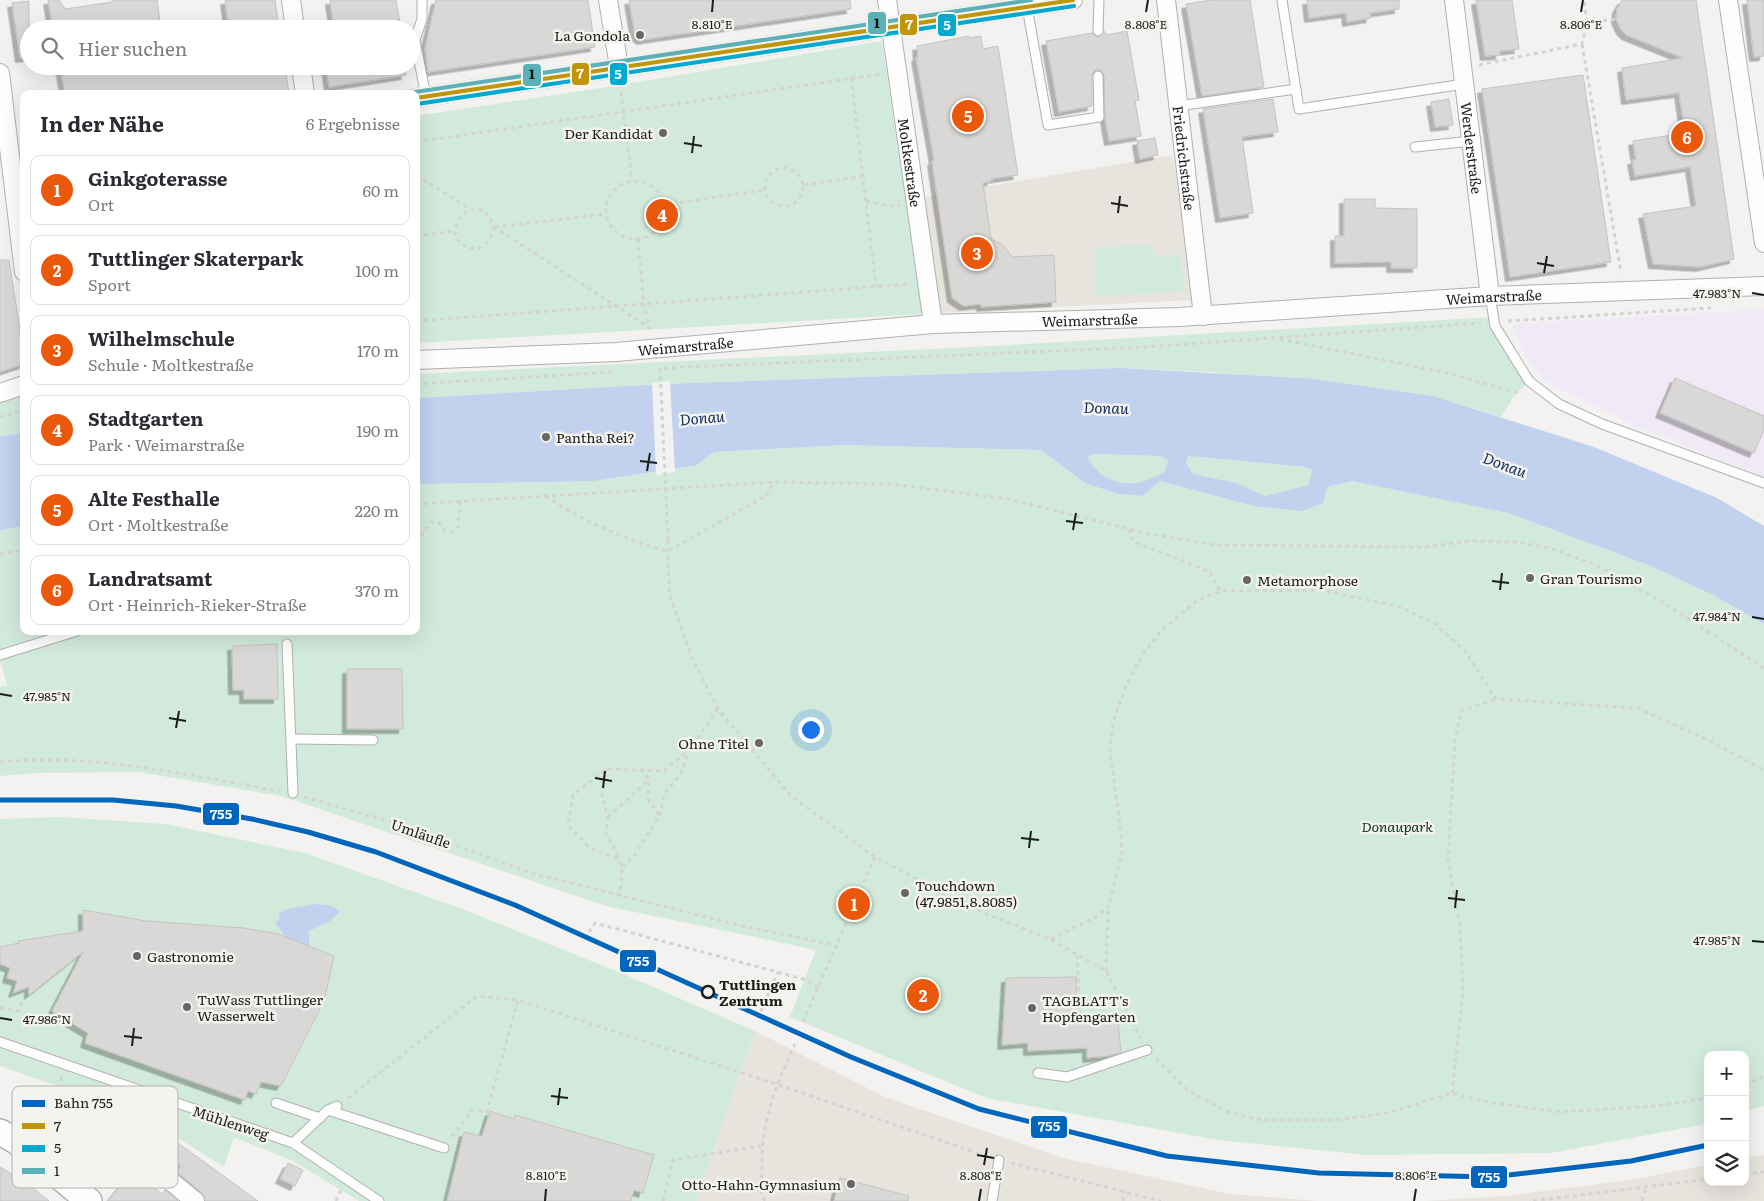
<!DOCTYPE html>
<html lang="de">
<meta charset="utf-8">
<style>
:root{--surface:#fff;--page:#f2f2f3;--text:#2b2b33;--muted:#7c7c81;--line:#e1e1e2;--accent:#ea580c}
body{margin:0;font-family:Literata,serif;background:var(--page);color:var(--text)}
.controls{position:absolute;right:15px;bottom:15px;display:grid;overflow:hidden;border-radius:10px;box-shadow:0 5px 20px #0002}
.controls button{width:45px;height:45px;display:grid;place-items:center;padding:0;border:0;border-bottom:1px solid var(--line);background:var(--surface);color:var(--text);font:25px sans-serif}
.you{position:absolute;left:810px;top:729px;width:18px;height:18px;margin:-12px;border:4px solid #fff;border-radius:50%;background:#1a73e8;box-shadow:0 0 0 8px #1a73e833}
.badge{display:grid;place-items:center;width:32px;height:32px;border-radius:50%;background:var(--accent);color:#fff;font-size:16px;font-weight:700}
.pin{position:absolute;translate:-50% -50%;border:2px solid #fff;box-shadow:0 1px 5px #0006}
.list{margin:0;padding:0;list-style:none}
h2{display:flex;justify-content:space-between;align-items:center;height:65px;margin:0;padding:0 20px;font-size:21px}
h2 small{font-size:16px;font-weight:400;color:var(--muted)}
.list li{display:grid;grid-template-columns:32px 1fr auto;gap:15px;align-items:center;box-sizing:border-box;height:70px;margin:0 10px 10px;padding:0 10px;border:1px solid var(--line);border-radius:10px}
.list b{display:block;font-size:19px;white-space:nowrap}
.list p{margin:0;font-size:16px;white-space:nowrap;color:var(--muted)}
.list em{font-size:16px;font-style:normal;color:var(--muted)}
.icon{flex:none;width:28px;height:28px;fill:none;stroke:currentColor;stroke-width:2;stroke-linecap:round;stroke-linejoin:round}
.map{position:relative;flex:none;width:1764px;height:1201px;overflow:hidden}
.search{position:absolute;background:var(--surface);box-shadow:0 5px 20px #0002;left:20px;top:20px;width:400px;height:55px;display:flex;align-items:center;gap:12px;box-sizing:border-box;padding:0 18px;border-radius:28px;color:var(--muted);font-size:19px}
.panel{position:absolute;background:var(--surface);box-shadow:0 5px 20px #0002;left:20px;top:90px;width:400px;height:545px;border-radius:10px}
.map>svg:first-child{display:block}
.commercial{fill:#f0eaf6}
.built{fill:#e7e4de}
.green{fill:#d2eadc}
.water{fill:#c1d1ee;fill-rule:evenodd}
.pier{fill:#f3f2f0}
.building{fill:#d9d8d7;stroke:#c4c3c1;filter:url(#shadow)}
.lines{fill:none;stroke-linecap:round;stroke-linejoin:round}
.lane-casing{stroke:#b0b0af;stroke-width:11}
.street-casing{stroke:#b0b0af;stroke-width:20}
.secondary-casing{stroke:#b0b0af;stroke-width:28}
.path{stroke:#d4d3d2;stroke-width:3;stroke-dasharray:4 4;stroke-linecap:butt}
.lane{stroke:#fdfdfd;stroke-width:9}
.street{stroke:#fdfdfd;stroke-width:18}
.secondary{stroke:#fdfdfd;stroke-width:25}
.path-bridge{stroke:#d4d3d2;stroke-width:3;stroke-dasharray:4 4;stroke-linecap:butt}
.bus-1-casing{stroke:#f4f3ef;stroke-width:8}
.bus-2-casing{stroke:#f4f3ef;stroke-width:8}
.bus-3-casing{stroke:#f4f3ef;stroke-width:8}
.bus-1{stroke:#c09608;stroke-width:4}
.bus-2{stroke:#00a9ce;stroke-width:4}
.bus-3{stroke:#5cb1b9;stroke-width:4}
.rail-1-casing{stroke:#f4f3ef;stroke-width:9}
.rail-1{stroke:#0065bd;stroke-width:5}
.ticks{fill:none;stroke:#1c1c1b;stroke-width:2}
.poi-dot{fill:#676766;stroke:#f4f3ef;stroke-width:2}
.stop-dot{fill:#f4f3ef;stroke:#1c1c1b;stroke-width:2.5}
.labels{text-anchor:middle;dominant-baseline:central;stroke-width:5;stroke-linejoin:round;paint-order:stroke}
.poi-label{font-size:14px;fill:#1c1c1b;stroke:#f4f3ef;text-anchor:start}
.street-label{font-size:14px;fill:#1c1c1b;stroke:#f4f3ef}
.park-label{font-size:14px;font-style:italic;fill:#0a3422;stroke:#f4f3ef}
.stop-label{font-size:14px;font-weight:bold;fill:#1c1c1b;stroke:#f4f3ef;text-anchor:start}
.water-label{font-size:15px;font-style:italic;fill:#142f61;stroke:#f4f3ef}
.key{fill:#f4f3ef;stroke:#b3b2af;stroke-width:1}
.key-label{font-size:14px;fill:#1c1c1b}
.ticks-label{font-size:12px;text-anchor:middle;fill:#1c1c1b;stroke:#f4f3ef;stroke-width:5;stroke-linejoin:round;paint-order:stroke}
.line-badge{stroke:#f4f3ef;stroke-width:2}
.badge-label{font-size:14px;text-anchor:middle;font-weight:bold;fill:#fff}
.pale-badge-label{font-size:14px;text-anchor:middle;font-weight:bold;fill:#111}
</style>
<div class="map">
<svg width="1764" height="1201" viewBox="0 0 1764 1201">
<defs>
<filter id="shadow"><feDropShadow dx="-4.5" dy="4.5" stdDeviation="0" flood-color="#0004"/></filter>
</defs>
<rect width="100%" height="100%" fill="#f3f2f0"/>
<path class="commercial" d="M1764 309V477L1621 420 1617 415 1556 388 1544 380 1527 359 1512 326 1515 324Z"/>
<g class="built">
<path d="M1173 155 1194 300 939 313 925 197Z"/>
<path d="M755 1031 885 1097 1063 1158 1230 1194 1318 1201H696Z"/>
<path d="M1764 1155V1201H1425L1505 1196 1630 1180 1708 1165V1182H1745V1158Z"/>
</g>
<g class="green">
<path d="M882 41 922 314 416 343V116L614 86Z"/>
<path d="M1148 244 1157 256 1179 255 1185 291 1096 297 1094 248Z"/>
<path d="M1494 317 1529 381 1514 396 1501 417 1433 396 1378 389 1212 372 1120 368 663 384 416 398V374L992 346Z"/>
<path d="M24 396V433L0 436V403Z"/>
<path d="M845 445 1041 450 1085 483 1118 494 1143 496 1160 481 1253 506 1352 481 1508 513 1651 566 1713 595 1764 624V1106L1745 1111V1055H1708V1122L1696 1126 1550 1153 1367 1155 1218 1140 986 1098 790 1017 816 950 606 906 281 796 138 772 37 773 0 776V687L7 685 0 661V530L24 526V631H416V484L697 465 714 452Z"/>
<path d="M1092 454 1160 456 1168 460 1165 471C1139 489 1105 489 1088 458Z"/>
<path d="M1188 456 1306 467 1312 470 1309 485 1265 496 1237 483 1193 474 1186 463Z"/>
<path d="M61 817 165 824 305 853 465 910 628 976 755 1031 696 1201H359L293 1161 234 1137 224 1167 143 1116 0 1066V819Z"/>
</g>
<g class="water">
<path d="M1120 368 1314 379 1433 396 1594 447 1717 498 1764 526V624L1713 595 1651 566 1508 513 1352 481 1327 487 1323 503 1302 511 1253 506 1160 481 1143 496 1118 494 1085 483 1041 450 845 445 714 452 697 465 593 481 416 484V398L663 384ZM1092 454 1160 456 1168 460 1165 471C1139 489 1105 489 1088 458ZM1188 456 1306 467 1312 470 1309 485 1265 496 1237 483 1193 474 1186 463Z"/>
<path d="M24 433V526L0 530V436Z"/>
<path d="M317 904 332 906 340 912 330 921 309 931V949L287 939 275 922 279 920V914L287 909Z"/>
</g>
<path class="pier" d="M670 381 675 472 656 475 652 383Z"/>
<g class="building">
<path d="M48 0H59L65 9 112 2V0H157L161 29H53Z"/>
<path d="M225 0H275L279 29H229Z"/>
<path d="M330 0H396L401 29H334Z"/>
<path d="M436 0H588L595 47 428 72 425 48Z"/>
<path d="M629 0H850L851 9 641 40 635 35Z"/>
<path d="M1212 0H1250L1264 87 1202 96 1186 4Z"/>
<path d="M1307 0H1399V9L1370 13 1371 18 1347 22 1346 13 1309 18Z"/>
<path d="M1476 0H1512L1519 49 1500 51V55L1485 56Z"/>
<path d="M1622 0H1696L1734 259 1700 267 1653 264 1643 214 1696 206 1690 167 1635 176 1632 160H1636L1633 141 1685 133 1679 93 1626 100 1622 68 1683 58 1626 35 1621 30 1616 19 1617 9Z"/>
<path d="M1747 0H1764V56L1754 57Z"/>
<path d="M29 1V57L20 58 12 3Z"/>
<path d="M1104 31 1107 35 1127 31 1139 100 1135 101 1141 136 1109 141 1105 118 1104 76 1101 70H1095L1092 76V106L1059 112 1046 41 1092 33 1098 37Z"/>
<path d="M969 36V38L981 36 983 49 998 46 1018 175 991 179 992 181 983 183 991 239 1002 244 1012 257 1054 255 1056 302 981 307V304L964 306 952 298 932 161 934 160 916 57H918L917 46Z"/>
<path d="M60 66H285L289 94H65Z"/>
<path d="M326 66H405L406 75 329 87Z"/>
<path d="M1583 75 1611 262 1510 277 1482 89Z"/>
<path d="M1273 99 1278 132 1242 137 1253 213 1220 218 1203 109Z"/>
<path d="M1449 99 1453 125 1435 127 1431 102Z"/>
<path d="M1155 138 1158 155 1140 159 1137 141Z"/>
<path d="M1344 199H1375V208L1417 209V268H1391V262L1335 263V236H1344Z"/>
<path d="M0 260H9L24 355V364L0 372Z"/>
<path d="M1675 378 1764 416V430L1754 453 1660 413Z"/>
<path d="M277 644 278 699H244V690H233L232 646Z"/>
<path d="M347 669H402L403 729H347Z"/>
<path d="M83 910 146 921 244 928 278 934 334 956 324 1001 281 1086 261 1082 256 1094 248 1091 245 1100 85 1043 88 1033 52 1011 83 952 29 995V987L13 993 17 981 7 978 10 968 0 964V947L19 943 18 941 83 931Z"/>
<path d="M1076 977 1077 1023H1118L1121 1052 1108 1056 1087 1058V1048L1028 1051V1043L1002 1045 1006 978Z"/>
<path d="M490 1111 514 1119 515 1115 654 1155 643 1193 634 1190 631 1201H447L464 1132 482 1136Z"/>
<path d="M163 1133 185 1148 258 1201H205L202 1193 177 1172 181 1166 153 1147Z"/>
<path d="M288 1163 303 1170 295 1186 280 1179Z"/>
<path d="M0 1167 28 1184 49 1201H0Z"/>
<path d="M133 1170 162 1194 165 1190 178 1201H108Z"/>
<path d="M840 1178 909 1196 908 1201H834Z"/>
</g>
<g class="lines">
<g class="lane-casing">
<g id="lane">
<path d="M422 0V19L415 40 426 97"/>
<path d="M1282 0 1299 109 1464 84"/>
<path d="M1027 7 1048 125 1099 117 1098 76"/>
<path d="M1098 31 1099 0"/>
<path d="M1178 106 1296 89"/>
<path d="M1415 147 1471 141"/>
<path d="M1490 296 1495 326 1529 381 1559 404 1602 424 1764 483"/>
<path d="M287 644 293 793"/>
<path d="M0 655 77 631"/>
<path d="M292 739 373 740"/>
<path d="M0 1042 293 1143 379 1201"/>
<path d="M1038 1073 1067 1077 1147 1050"/>
<path d="M276 1103 320 1118"/>
<path d="M328 1110 444 1148"/>
<path d="M293 1143 328 1110 337 1106"/>
<path d="M992 1201 999 1160"/>
</g>
</g>
<g class="street-casing">
<g id="street">
<path d="M291 0 295 29"/>
<path d="M608 0 619 67"/>
<path id="s1" d="M887 0 933 324"/>
<path id="s2" d="M1166 0 1203 316"/>
<path id="s3" d="M1454 0 1490 296"/>
<path d="M1728 0 1764 243"/>
<path d="M301 66 305 94"/>
<path d="M0 73 24 272"/>
<path d="M416 98 1073 0"/>
<path id="s4" d="M416 360 616 352 933 324 1179 317 1490 296 1764 286"/>
<path d="M0 393 24 385"/>
<path d="M151 1165 195 1201"/>
</g>
</g>
<g class="secondary-casing">
<path id="secondary" d="M0 1132 16 1141 89 1201"/>
</g>
<g class="path">
<path d="M1587 23 1616 19"/>
<path d="M1582 44 1621 273"/>
<path d="M1479 65 1582 44 1587 23 1584 0"/>
<path d="M851 78 876 286"/>
<path d="M620 84 632 180"/>
<path d="M416 142 881 74"/>
<circle cx="784" cy="187" r="19"/>
<path d="M416 175 470 209"/>
<circle cx="635" cy="210" r="29"/>
<path d="M804 185 863 176"/>
<path d="M866 201 889 206 900 205"/>
<path d="M664 205 764 190"/>
<path d="M494 227C492 240 482 253 467 247 434 234 478 182 494 227L650 328"/>
<path d="M495 227 606 214"/>
<path d="M416 236 455 231"/>
<path d="M638 239 644 304 650 329"/>
<path d="M416 321 911 284"/>
<path d="M1508 321 1711 308"/>
<path d="M1280 339 1447 373 1522 394"/>
<path d="M664 368 1145 347 1481 323"/>
<path d="M416 384 613 372"/>
<path d="M0 417 24 410"/>
<path d="M546 496C573 517 635 544 668 551L766 496 774 482"/>
<path d="M416 504 775 482 892 484 1008 499 1150 534 1216 545 1424 547 1469 541 1517 542 1550 548 1596 565 1664 603 1764 668"/>
<path d="M1130 529 1131 538 1137 543 1210 572 1220 591 1323 590 1400 607 1434 623 1464 650 1496 699 1637 708 1710 741 1764 770"/>
<path d="M668 540 669 593 692 658 718 709 791 796 875 857 972 908 1050 939 1106 971 1141 1038"/>
<path d="M416 542 431 522 439 523 445 531 453 532 458 527 460 501"/>
<path d="M0 554 24 550"/>
<path d="M0 762C93 753 188 775 279 791"/>
<path d="M606 769 602 797 608 817 606 833 619 858"/>
<path d="M641 769 649 780 648 799 659 815"/>
<path d="M304 797 395 823 531 873 747 927 835 945"/>
<path d="M608 817 649 780"/>
<path d="M622 867 635 855 660 815 664 794 680 775 690 749 718 709"/>
<path d="M620 897 622 867 619 859 591 849 568 825 573 795 606 769 664 771 690 749"/>
<path d="M589 932 595 923 803 979 818 987"/>
<path d="M1051 939 1094 918 1108 908 1122 853 1120 825 1110 750 1113 722 1125 688 1142 655 1162 630 1198 600 1220 591"/>
<path d="M1077 955 1081 1029"/>
<path d="M1106 971 1108 909"/>
<path d="M0 1008 18 1011 22 1002"/>
<path d="M761 1011 778 972"/>
<path d="M803 1022 875 857"/>
<path d="M1156 1059 1185 1088 1225 1111 1261 1120H1336L1388 1113 1452 1093 1492 1103 1561 1112 1655 1106 1708 1098"/>
<path d="M61 1077 64 1100"/>
<path d="M1745 1085 1764 1076"/>
<path d="M1452 1093 1463 991 1460 926 1448 859 1455 741 1461 711 1496 699"/>
<path d="M348 1098 477 996 518 1000 776 1084 986 1156"/>
<path d="M452 1137 472 1110 487 1112 518 1000"/>
<path d="M1011 1163 1161 1201"/>
<path d="M1745 1174 1764 1172"/>
<path d="M336 1201 341 1190"/>
<path d="M663 1201 673 1160 761 1146"/>
<path d="M765 1201C758 1189 762 1181 762 1167 761 1123 776 1084 795 1044"/>
<path d="M1123 1201 1125 1192"/>
<path d="M1533 1201 1708 1179"/>
<path d="M1642 1201 1646 1187"/>
</g>
<use href="#lane" class="lane"/>
<use href="#street" class="street"/>
<use href="#secondary" class="secondary"/>
<path class="path-bridge" d="M660 368 668 540"/>
<g class="bus-1-casing">
<path id="bus-1" d="M416 98 1073 0"/>
</g>
<g class="bus-2-casing">
<path id="bus-2" d="M417 104 1074 6"/>
</g>
<g class="bus-3-casing">
<path id="bus-3" d="M415 92 1031 0"/>
</g>
<use href="#bus-1" class="bus-1"/>
<use href="#bus-2" class="bus-2"/>
<use href="#bus-3" class="bus-3"/>
<g class="rail-1-casing">
<path id="rail-1" d="M0 800H113L176 806 252 819 308 832 376 852 515 905 851 1057 979 1109 1167 1156 1319 1173 1491 1177 1631 1161 1708 1145"/>
</g>
<use href="#rail-1" class="rail-1"/>
</g>
<path class="ticks" d="M712 12 713 0M1146 12 1148 0M1581 12 1583 0M684 143 702 146M692 153 694 136M1111 203 1128 206M1118 213 1120 196M1537 263 1554 266M1544 273 1547 256M1752 293 1764 295M640 461 657 463M647 471 650 453M1066 521 1083 523M1073 530 1076 513M1492 581 1509 583M1500 590 1502 573M1752 617 1764 619M0 694 12 696M169 718 186 721M176 728 179 711M595 778 612 781M603 788 605 771M1021 838 1039 840M1029 848 1031 831M1448 898 1465 900M1455 908 1457 890M1752 941 1764 942M0 1018 12 1020M124 1036 142 1038M132 1046 134 1028M551 1096 568 1098M558 1105 560 1088M977 1155 994 1158M984 1165 987 1148M545 1201 546 1189M979 1201 981 1189M1414 1201 1416 1189"/>
<g class="poi-dot">
<circle cx="640" cy="35" r="5"/>
<circle cx="663" cy="133" r="5"/>
<circle cx="546" cy="437" r="5"/>
<circle cx="1530" cy="578" r="5"/>
<circle cx="1247" cy="580" r="5"/>
<circle cx="759" cy="743" r="5"/>
<circle cx="905" cy="893" r="5"/>
<circle cx="137" cy="956" r="5"/>
<circle cx="187" cy="1007" r="5"/>
<circle cx="1032" cy="1008" r="5"/>
<circle cx="851" cy="1184" r="5"/>
</g>
<circle class="stop-dot" cx="708" cy="992" r="6"/>
<g class="labels">
<g class="poi-label">
<text x="630" y="35" text-anchor="end">La Gondola</text>
<text x="653" y="133" text-anchor="end">Der Kandidat</text>
<text x="556" y="437">Pantha Rei?</text>
<text x="1540" y="578">Gran Tourismo</text>
<text x="1257" y="580">Metamorphose</text>
<text x="749" y="743" text-anchor="end">Ohne Titel</text>
<text x="915" y="885">Touchdown<tspan x="915" dy="16">(47.9851,8.8085)</tspan></text>
<text x="147" y="956">Gastronomie</text>
<text x="197" y="999">TuWass Tuttlinger<tspan x="197" dy="16">Wasserwelt</tspan></text>
<text x="1042" y="1000">TAGBLATT's<tspan x="1042" dy="16">Hopfengarten</tspan></text>
<text x="841" y="1184" text-anchor="end">Otto-Hahn-Gymnasium</text>
</g>
<g class="street-label">
<text stroke="none"><textPath href="#s3" startOffset="149">Werderstraße</textPath></text>
<text stroke="none"><textPath href="#s2" startOffset="159">Friedrichstraße</textPath></text>
<text stroke="none"><textPath href="#s1" startOffset="164">Moltkestraße</textPath></text>
<text stroke="none"><textPath href="#s4" startOffset="1080">Weimarstraße</textPath></text>
<text stroke="none"><textPath href="#s4" startOffset="675">Weimarstraße</textPath></text>
<text stroke="none"><textPath href="#s4" startOffset="270">Weimarstraße</textPath></text>
<text transform="translate(421 833) rotate(19)">Umläufle</text>
<text transform="translate(231 1122) rotate(18)">Mühlenweg</text>
</g>
<g class="park-label">
<text x="1397" y="826">Donaupark</text>
</g>
<g class="stop-label">
<text x="719" y="984">Tuttlingen<tspan x="719" dy="16">Zentrum</tspan></text>
</g>
<g class="water-label">
<text transform="translate(1106 407) rotate(1)">Donau</text>
<text transform="translate(702 417) rotate(-5)">Donau</text>
<text transform="translate(1505 464) rotate(20)">Donau</text>
</g>
</g>
<rect x="12" y="1086" width="166" height="102" rx="8" class="key"/>
<rect x="22" y="1100" width="23" height="7" fill="#0065bd"/>
<rect x="22" y="1123" width="23" height="6" fill="#c09608"/>
<rect x="22" y="1145" width="23" height="7" fill="#00a9ce"/>
<rect x="22" y="1168" width="23" height="6" fill="#5cb1b9"/>
<g class="key-label">
<text x="54" y="1108">Bahn 755</text>
<text x="54" y="1131">7</text>
<text x="54" y="1153">5</text>
<text x="54" y="1176">1</text>
</g>
<g class="ticks-label">
<text x="712" y="29">8.810°E</text>
<text x="1146" y="29">8.808°E</text>
<text x="1581" y="29">8.806°E</text>
<text x="1717" y="298">47.983°N</text>
<text x="1717" y="621">47.984°N</text>
<text x="47" y="701">47.985°N</text>
<text x="1717" y="945">47.985°N</text>
<text x="47" y="1024">47.986°N</text>
<text x="546" y="1180">8.810°E</text>
<text x="981" y="1180">8.808°E</text>
<text x="1416" y="1180">8.806°E</text>
</g>
<g class="line-badge">
<rect x="867" y="11" width="20" height="24" rx="5" fill="#5cb1b9"/>
<rect x="899" y="13" width="19" height="23" rx="5" fill="#c09608"/>
<rect x="937" y="13" width="20" height="24" rx="5" fill="#00a9ce"/>
<rect x="571" y="62" width="19" height="24" rx="5" fill="#c09608"/>
<rect x="609" y="62" width="19" height="24" rx="5" fill="#00a9ce"/>
<rect x="522" y="63" width="20" height="24" rx="5" fill="#5cb1b9"/>
<rect x="202" y="802" width="38" height="24" rx="5" fill="#0065bd"/>
<rect x="619" y="949" width="38" height="24" rx="5" fill="#0065bd"/>
<rect x="1030" y="1115" width="38" height="24" rx="5" fill="#0065bd"/>
<rect x="1470" y="1165" width="38" height="24" rx="5" fill="#0065bd"/>
</g>
<g class="badge-label">
<text x="909" y="29">7</text>
<text x="947" y="30">5</text>
<text x="580" y="78">7</text>
<text x="618" y="79">5</text>
<text x="221" y="819">755</text>
<text x="638" y="966">755</text>
<text x="1049" y="1131">755</text>
<text x="1489" y="1182">755</text>
</g>
<g class="pale-badge-label">
<text x="877" y="28">1</text>
<text x="532" y="79">1</text>
</g>
</svg>
<div class="controls">
<button>+</button>
<button>−</button>
<button><svg class="icon" aria-label="layers" viewBox="0 0 24 24"><path d="M12 4l9 5-9 5-9-5zM3 14l9 5 9-5"/></svg></button>
</div>
<div class="you"></div>
<div class="pin badge" style="left:854px;top:904px">1</div>
<div class="pin badge" style="left:923px;top:995px">2</div>
<div class="pin badge" style="left:977px;top:253px">3</div>
<div class="pin badge" style="left:662px;top:215px">4</div>
<div class="pin badge" style="left:968px;top:116px">5</div>
<div class="pin badge" style="left:1687px;top:137px">6</div>
<div class="search"><svg class="icon" aria-label="search" viewBox="0 0 24 24"><circle cx="10" cy="10" r="6"/><path d="M15 15l6 6"/></svg>Hier suchen</div>
<section class="panel">
<h2>In der Nähe<small>6 Ergebnisse</small></h2>
<ul class="list">
<li><span class="badge">1</span><div><b>Ginkgoterasse</b><p>Ort</p></div><em>60 m</em></li>
<li><span class="badge">2</span><div><b>Tuttlinger Skaterpark</b><p>Sport</p></div><em>100 m</em></li>
<li><span class="badge">3</span><div><b>Wilhelmschule</b><p>Schule · Moltkestraße</p></div><em>170 m</em></li>
<li><span class="badge">4</span><div><b>Stadtgarten</b><p>Park · Weimarstraße</p></div><em>190 m</em></li>
<li><span class="badge">5</span><div><b>Alte Festhalle</b><p>Ort · Moltkestraße</p></div><em>220 m</em></li>
<li><span class="badge">6</span><div><b>Landratsamt</b><p>Ort · Heinrich-Rieker-Straße</p></div><em>370 m</em></li>
</ul>
</section>
</div>
